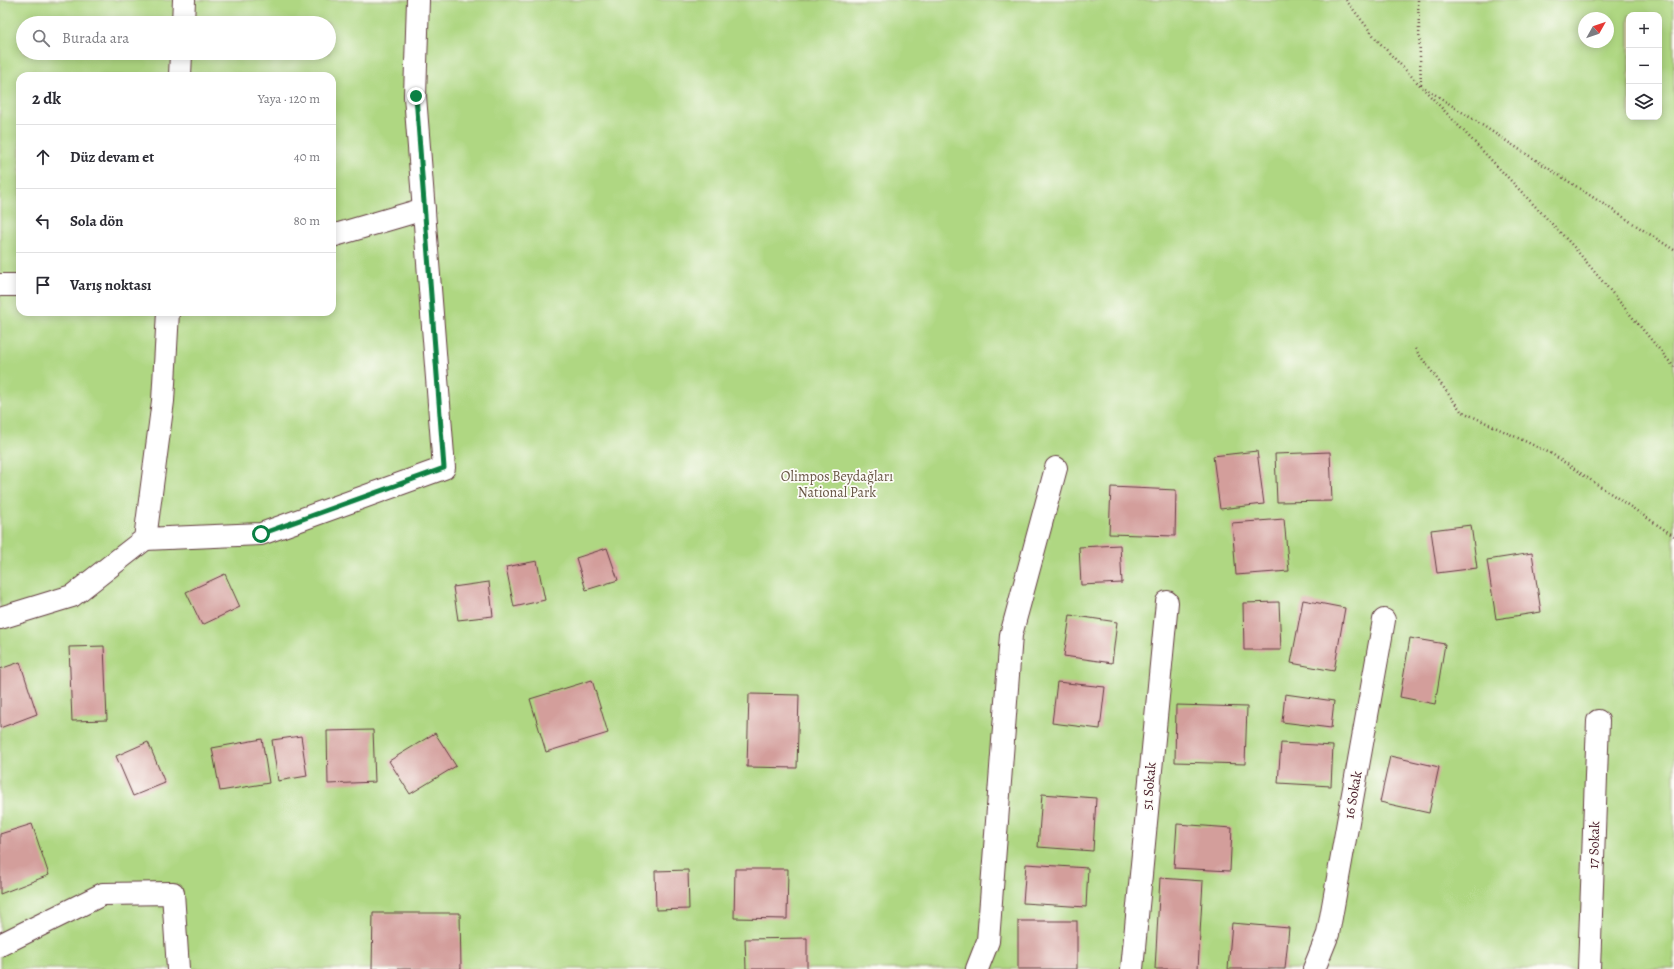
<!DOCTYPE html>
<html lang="tr">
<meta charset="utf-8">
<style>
:root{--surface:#fff;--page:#f2f2f3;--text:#2b2b33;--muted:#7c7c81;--line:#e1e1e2}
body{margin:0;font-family:Alegreya,serif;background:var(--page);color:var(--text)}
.controls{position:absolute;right:12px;top:12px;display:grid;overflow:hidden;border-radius:8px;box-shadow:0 2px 10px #0003}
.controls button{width:36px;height:36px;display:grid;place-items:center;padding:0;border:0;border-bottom:1px solid var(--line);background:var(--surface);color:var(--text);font:20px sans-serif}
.compass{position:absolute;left:1578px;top:12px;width:36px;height:36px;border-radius:50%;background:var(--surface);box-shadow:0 2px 10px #0003;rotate:50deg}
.stop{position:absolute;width:12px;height:12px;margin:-9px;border:3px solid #0b8043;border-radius:50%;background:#fff}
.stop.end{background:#0b8043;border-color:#fff;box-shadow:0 1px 4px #0008}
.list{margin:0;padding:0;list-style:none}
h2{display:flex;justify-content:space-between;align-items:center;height:52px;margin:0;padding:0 16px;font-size:17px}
h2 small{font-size:13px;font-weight:400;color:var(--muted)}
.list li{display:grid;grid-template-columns:26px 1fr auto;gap:12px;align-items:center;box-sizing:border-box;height:64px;padding:0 16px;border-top:1px solid var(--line)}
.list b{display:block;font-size:15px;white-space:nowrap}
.list em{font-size:13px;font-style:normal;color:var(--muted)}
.icon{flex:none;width:22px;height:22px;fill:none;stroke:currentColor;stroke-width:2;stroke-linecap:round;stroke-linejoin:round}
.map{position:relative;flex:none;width:1674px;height:969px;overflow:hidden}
.search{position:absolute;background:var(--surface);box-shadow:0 2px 10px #0003;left:16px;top:16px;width:320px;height:44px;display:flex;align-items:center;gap:10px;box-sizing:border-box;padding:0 14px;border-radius:22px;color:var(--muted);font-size:15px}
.panel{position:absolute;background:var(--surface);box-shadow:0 2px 10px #0003;left:16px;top:72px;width:320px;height:244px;border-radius:12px}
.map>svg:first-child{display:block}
.green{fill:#afd782;stroke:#7c7b56;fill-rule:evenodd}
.building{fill:#d39e9b}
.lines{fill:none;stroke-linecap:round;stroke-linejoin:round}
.minor-casing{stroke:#623c41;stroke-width:24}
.path{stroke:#623c41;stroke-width:2.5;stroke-dasharray:1 3;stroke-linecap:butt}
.minor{stroke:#fff;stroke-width:22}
.route{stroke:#0b8043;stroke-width:5}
.labels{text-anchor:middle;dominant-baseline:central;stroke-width:3.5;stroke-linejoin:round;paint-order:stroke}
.park-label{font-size:14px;fill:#685645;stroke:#fdfcf7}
.street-label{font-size:14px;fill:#4a1f2b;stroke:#fdfcf7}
</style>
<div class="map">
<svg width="1674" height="969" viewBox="0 0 1674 969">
<rect width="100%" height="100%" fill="#fdfcf7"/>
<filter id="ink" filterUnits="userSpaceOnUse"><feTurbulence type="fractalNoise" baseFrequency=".025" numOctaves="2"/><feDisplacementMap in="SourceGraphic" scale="8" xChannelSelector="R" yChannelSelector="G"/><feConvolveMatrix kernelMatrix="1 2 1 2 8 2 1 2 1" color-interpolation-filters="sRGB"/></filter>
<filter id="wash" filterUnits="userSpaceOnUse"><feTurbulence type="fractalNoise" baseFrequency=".012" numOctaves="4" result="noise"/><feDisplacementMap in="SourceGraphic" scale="16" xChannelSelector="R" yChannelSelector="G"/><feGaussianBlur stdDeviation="0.9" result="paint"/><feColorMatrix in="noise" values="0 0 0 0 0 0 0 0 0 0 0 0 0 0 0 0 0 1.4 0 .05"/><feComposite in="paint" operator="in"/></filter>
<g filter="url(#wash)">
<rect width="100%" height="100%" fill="#ebe1c0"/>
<path class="green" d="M0 0H1674V969H0ZM1629 15H1659V117H1629ZM1584 18H1608V42H1584ZM23 23H329V53H23ZM20 76H332V312H20Z"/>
<g id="blocks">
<g class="building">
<path d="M1257 451 1264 504 1220 509 1213 456Z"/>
<path d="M1330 452 1332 501 1277 502 1275 454Z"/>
<path d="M1111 487 1176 490 1175 536 1109 534Z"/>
<path d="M1284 519 1289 571 1236 575 1232 523Z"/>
<path d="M1471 525 1477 568 1437 573 1431 530Z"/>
<path d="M1120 545 1122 583 1081 585 1079 547Z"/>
<path d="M607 548 618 580 586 590 576 558Z"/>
<path d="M1532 553 1541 612 1496 619 1487 560Z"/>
<path d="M537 561 545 600 514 607 506 567Z"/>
<path d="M225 574 240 607 202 625 186 592Z"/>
<path d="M489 582 493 616 458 620 453 587Z"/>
<path d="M1303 600 1345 608 1334 671 1291 663Z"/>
<path d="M1279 602 1281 650H1244L1243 603Z"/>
<path d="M1070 615 1117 622 1112 663 1064 656Z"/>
<path d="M1410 638 1445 644 1435 704 1400 697Z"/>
<path d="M104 646 107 720 72 721 69 647Z"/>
<path d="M20 662 37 714 0 728V669Z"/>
<path d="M592 680 608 733 546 752 530 699Z"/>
<path d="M1057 682 1105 687 1100 729 1052 723Z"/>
<path d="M749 694 799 695 797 768 747 767Z"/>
<path d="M1285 694 1334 701 1331 728 1282 722Z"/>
<path d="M1176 705 1247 707 1245 764 1175 762Z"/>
<path d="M373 730 375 782 328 784 327 731Z"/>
<path d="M435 733 456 766 410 794 389 761Z"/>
<path d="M301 736 307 776 278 781 272 740Z"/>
<path d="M262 739 269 783 220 791 212 748Z"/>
<path d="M148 742 165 783 133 796 116 756Z"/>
<path d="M1281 743 1333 746 1331 786 1278 783Z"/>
<path d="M1390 756 1439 767 1429 813 1380 802Z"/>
<path d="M1042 794 1096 798 1093 851 1038 847Z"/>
<path d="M32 824 49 875 0 894V834Z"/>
<path d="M1177 824 1232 828 1230 871 1174 868Z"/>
<path d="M1026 864 1088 868 1086 907 1023 903Z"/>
<path d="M735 869H788L787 919 734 918Z"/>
<path d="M688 870 689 909 656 910 655 871Z"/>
<path d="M1160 878 1203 881 1198 969H1155Z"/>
<path d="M373 913H460L461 969H372Z"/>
<rect x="1018" y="921" width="59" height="48"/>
<path d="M1232 923 1289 928 1285 969H1228Z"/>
<path d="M807 938V969H746L745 939Z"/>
</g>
</g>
</g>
<g filter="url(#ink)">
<use href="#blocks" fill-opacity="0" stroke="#623c41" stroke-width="1"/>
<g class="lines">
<g class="minor-casing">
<g id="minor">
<path d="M183 23 184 0"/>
<path d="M180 76 181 53"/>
<path d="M332 236 424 209"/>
<path d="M0 285H20"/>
<path d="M145 539 261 534 444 468 415 96 418 0"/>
<path d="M0 618 72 596 145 539 163 401 168 312"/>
<path d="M0 945 103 894 173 893 178 969"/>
<path d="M977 969 988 941 1011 635 1056 468"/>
<path d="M1132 969 1167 602"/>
<path d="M1314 969 1328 934 1384 620"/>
<path d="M1589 969 1598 721"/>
</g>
</g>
<g class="path">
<path d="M1346 0 1377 40 1573 246 1674 367"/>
<path d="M1418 0 1421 85"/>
<path d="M1425 88 1674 250"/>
<path d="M1415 349 1461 411 1552 454 1674 536"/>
</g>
<use href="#minor" class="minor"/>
</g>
</g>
<g class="lines" filter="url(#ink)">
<path class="route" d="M261 534 444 468 416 96"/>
</g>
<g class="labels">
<g class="park-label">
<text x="837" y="476">Olimpos Beydağları<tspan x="837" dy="16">National Park</tspan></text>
</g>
<g class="street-label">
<text transform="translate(1149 786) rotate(-85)">51 Sokak</text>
<text transform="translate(1353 795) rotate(-80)">16 Sokak</text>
<text transform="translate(1594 845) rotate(-88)">17 Sokak</text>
</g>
</g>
</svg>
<div class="controls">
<button>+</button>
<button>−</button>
<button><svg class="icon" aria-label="layers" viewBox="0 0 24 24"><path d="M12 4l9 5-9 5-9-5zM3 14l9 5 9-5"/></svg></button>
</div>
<svg class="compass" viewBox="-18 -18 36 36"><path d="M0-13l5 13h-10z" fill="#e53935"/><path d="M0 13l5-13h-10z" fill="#7c7c81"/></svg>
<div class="stop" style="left:261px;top:534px"></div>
<div class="stop end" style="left:416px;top:96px"></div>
<div class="search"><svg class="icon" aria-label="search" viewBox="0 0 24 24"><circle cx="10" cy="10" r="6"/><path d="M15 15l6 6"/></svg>Burada ara</div>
<section class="panel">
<h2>2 dk<small>Yaya · 120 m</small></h2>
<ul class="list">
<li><svg class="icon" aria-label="ahead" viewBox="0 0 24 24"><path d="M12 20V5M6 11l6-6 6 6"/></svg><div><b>Düz devam et</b></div><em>40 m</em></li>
<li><svg class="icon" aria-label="left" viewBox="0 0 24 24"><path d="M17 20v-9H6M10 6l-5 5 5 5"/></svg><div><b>Sola dön</b></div><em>80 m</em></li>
<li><svg class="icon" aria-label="arrive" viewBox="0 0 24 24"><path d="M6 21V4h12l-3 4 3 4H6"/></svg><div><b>Varış noktası</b></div></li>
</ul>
</section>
</div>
